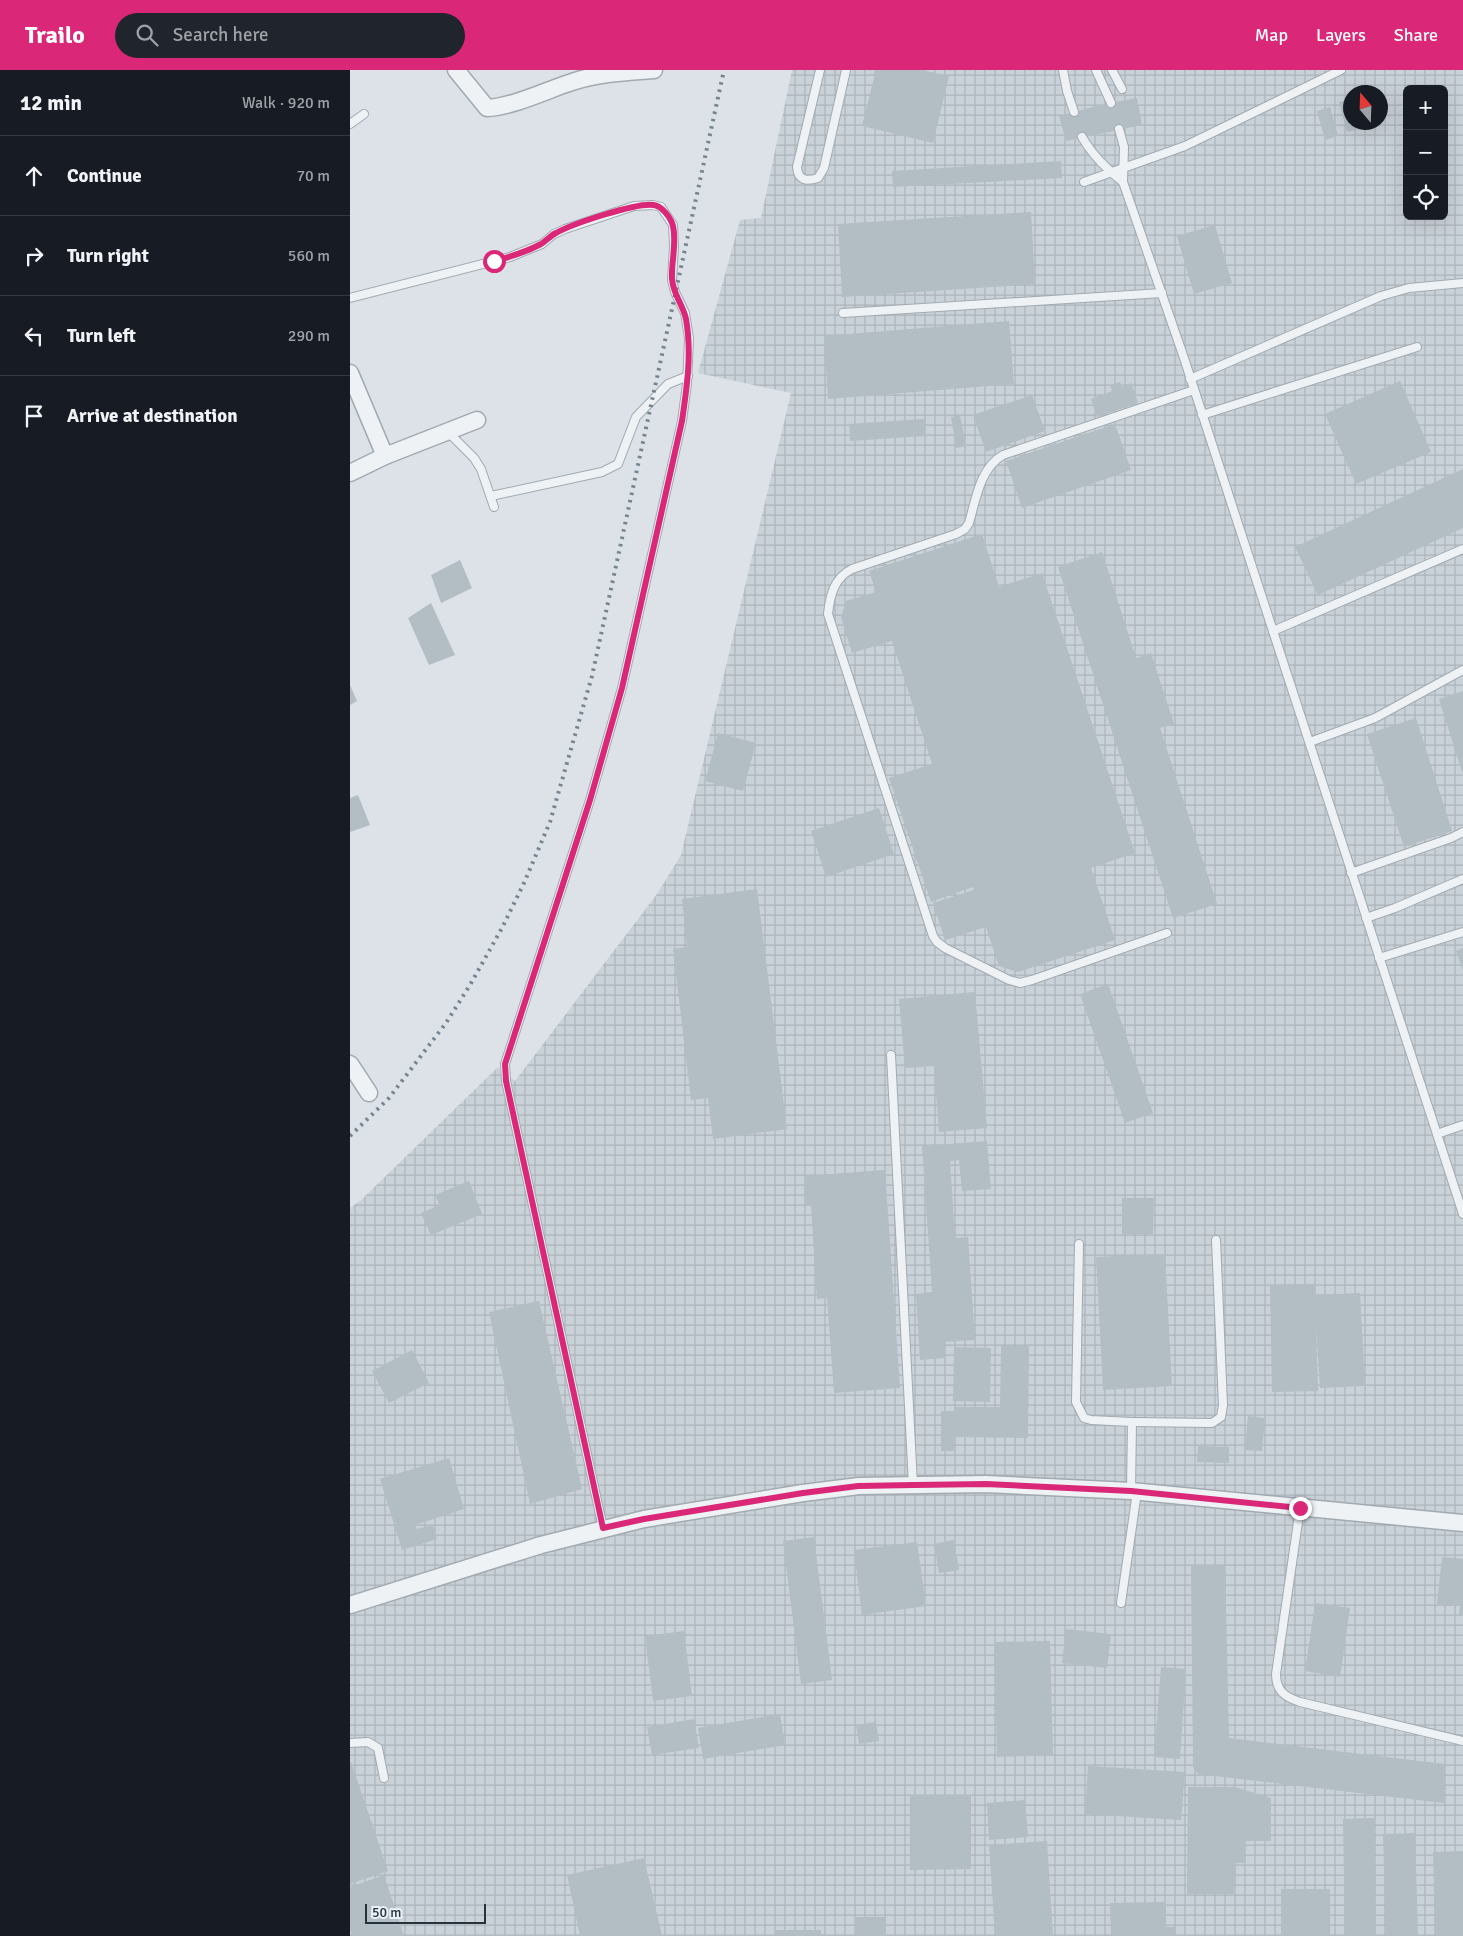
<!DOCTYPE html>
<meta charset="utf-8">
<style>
:root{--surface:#171b24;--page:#20242c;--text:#f1f3f6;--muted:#9ea1a6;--line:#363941;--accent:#db2777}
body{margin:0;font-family:Signika,sans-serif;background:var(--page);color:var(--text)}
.controls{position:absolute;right:15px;top:15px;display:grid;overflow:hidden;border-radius:8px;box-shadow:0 5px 20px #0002}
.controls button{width:45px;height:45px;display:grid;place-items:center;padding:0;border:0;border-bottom:1px solid var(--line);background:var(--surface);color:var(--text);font:25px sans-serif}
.compass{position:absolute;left:993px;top:15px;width:45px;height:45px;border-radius:50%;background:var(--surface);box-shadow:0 5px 20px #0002;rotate:341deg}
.scale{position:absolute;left:15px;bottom:12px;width:121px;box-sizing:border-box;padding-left:5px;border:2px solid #25333e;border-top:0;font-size:14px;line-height:18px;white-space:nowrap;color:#25333e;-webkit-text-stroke:4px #ebf1f5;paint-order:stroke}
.stop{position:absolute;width:15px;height:15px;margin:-11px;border:4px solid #db2777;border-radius:50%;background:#fff}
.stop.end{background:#db2777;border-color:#fff;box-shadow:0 1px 5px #0008}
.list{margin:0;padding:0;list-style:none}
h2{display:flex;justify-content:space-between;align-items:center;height:65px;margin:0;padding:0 20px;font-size:21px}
h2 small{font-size:16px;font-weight:400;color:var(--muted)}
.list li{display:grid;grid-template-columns:32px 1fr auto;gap:15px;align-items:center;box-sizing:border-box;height:80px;padding:0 20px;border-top:1px solid var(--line)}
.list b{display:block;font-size:19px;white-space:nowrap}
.list em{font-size:16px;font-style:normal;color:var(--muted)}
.icon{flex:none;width:28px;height:28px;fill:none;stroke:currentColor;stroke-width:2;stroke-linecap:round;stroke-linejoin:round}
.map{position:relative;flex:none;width:1113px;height:1866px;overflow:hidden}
header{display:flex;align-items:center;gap:30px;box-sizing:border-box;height:70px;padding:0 25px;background:var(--accent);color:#fff}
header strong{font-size:24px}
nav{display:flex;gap:28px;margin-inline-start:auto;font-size:18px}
.search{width:350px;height:45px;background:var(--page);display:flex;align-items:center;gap:12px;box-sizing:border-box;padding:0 18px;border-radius:28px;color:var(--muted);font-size:19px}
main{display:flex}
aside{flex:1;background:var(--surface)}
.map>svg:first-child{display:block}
.industrial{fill:url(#industrial-grid);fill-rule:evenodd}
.building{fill:#b3bdc4}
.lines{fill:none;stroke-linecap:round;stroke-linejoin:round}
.service-casing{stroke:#a1aab1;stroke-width:10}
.minor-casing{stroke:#a1aab1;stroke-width:19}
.service{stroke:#eef2f5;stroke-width:8}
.minor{stroke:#eef2f5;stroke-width:16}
.rail{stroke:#748591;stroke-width:4;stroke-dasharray:2.5 5;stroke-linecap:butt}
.route{stroke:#db2777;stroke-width:6}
</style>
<header>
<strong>Trailo</strong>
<div class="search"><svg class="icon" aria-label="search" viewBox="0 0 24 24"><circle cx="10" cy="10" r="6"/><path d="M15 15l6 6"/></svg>Search here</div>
<nav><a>Map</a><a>Layers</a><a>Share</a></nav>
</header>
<main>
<aside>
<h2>12 min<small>Walk · 920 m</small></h2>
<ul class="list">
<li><svg class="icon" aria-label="ahead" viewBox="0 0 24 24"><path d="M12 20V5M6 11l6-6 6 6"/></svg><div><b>Continue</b></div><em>70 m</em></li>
<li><svg class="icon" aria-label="right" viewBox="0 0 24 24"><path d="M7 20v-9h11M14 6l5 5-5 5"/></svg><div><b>Turn right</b></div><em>560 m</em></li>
<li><svg class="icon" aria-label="left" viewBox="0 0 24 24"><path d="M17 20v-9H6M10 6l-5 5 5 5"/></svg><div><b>Turn left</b></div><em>290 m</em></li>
<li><svg class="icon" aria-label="arrive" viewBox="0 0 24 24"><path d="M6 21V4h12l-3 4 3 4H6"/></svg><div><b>Arrive at destination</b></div></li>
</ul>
</aside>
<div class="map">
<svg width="1113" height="1866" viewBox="0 0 1113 1866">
<defs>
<pattern id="industrial-grid" width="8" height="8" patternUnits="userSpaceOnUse" patternTransform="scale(1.25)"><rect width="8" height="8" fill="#cad2d9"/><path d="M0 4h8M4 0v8" fill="none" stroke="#adb5bb"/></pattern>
</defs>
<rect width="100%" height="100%" fill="#dce2e7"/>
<path class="industrial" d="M442 0H1113V1866H0V1138L11 1130 148 997 165 1011 307 824 331 785 441 323 348 303 390 150 411 148ZM1057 19H1094V146H1057ZM1001 22H1030V52H1001Z"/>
<g class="building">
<path d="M526 0H572L599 6 583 73 512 56Z"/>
<path d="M787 28 792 55 716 71 709 46 750 35Z"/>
<path d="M1001 29V52H1016L1017 57 997 62 989 32Z"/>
<path d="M980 37 988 66 975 70 967 41Z"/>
<path d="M711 91 712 108 543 117 542 101Z"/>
<path d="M681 142 685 214 492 227 488 154Z"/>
<path d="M865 155 882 213 844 224 827 166Z"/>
<path d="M659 251 664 314 478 329 474 266Z"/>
<path d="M1050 311 1081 382 1006 414 975 344Z"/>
<path d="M770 312 772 317 781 313 788 333 747 347 741 329 762 321 760 315Z"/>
<path d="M682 325 695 361 636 382 623 345Z"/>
<path d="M610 345 616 376 606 378 601 347Z"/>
<path d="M574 349 576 366 500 371 499 354Z"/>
<path d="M765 354 781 400 672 438 656 391Z"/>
<path d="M1113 399V458L968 525 945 477Z"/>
<path d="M632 464 649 517 692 503 785 783 741 798 765 870 668 902 649 896 636 857 595 870 583 833 624 820 623 817 581 832 539 708 582 694 542 571 502 583 491 547 496 531 526 522 519 501Z"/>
<path d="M752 482 786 588 801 583 824 654 810 658 867 834 823 848 708 497Z"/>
<path d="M110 490 122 518 91 533 81 505Z"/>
<path d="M81 533 105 585 79 595 58 548Z"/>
<path d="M0 615 7 631 0 635Z"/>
<path d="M1113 621V705L1089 629Z"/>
<path d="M1066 648 1102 761 1054 777 1017 664Z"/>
<path d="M368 663 406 673 393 721 355 711Z"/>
<path d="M8 725 20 755 0 762V728Z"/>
<path d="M529 738 544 784 476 807 461 761Z"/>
<path d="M407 819 437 1059 363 1069 358 1028 341 1030 323 879 337 877 332 829Z"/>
<path d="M1113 878V901L1106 881Z"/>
<path d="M758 914 803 1043 775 1053 730 924Z"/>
<path d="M625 922 637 1058 589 1062 584 996 555 998 549 929Z"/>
<path d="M637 1071 641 1119 612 1121 609 1090 600 1091 605 1168 618 1167 625 1270 594 1272 595 1288 570 1290 566 1224 582 1222 572 1076Z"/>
<path d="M535 1100 550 1318 484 1323 477 1228 467 1229 461 1135 456 1136 454 1106Z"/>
<path d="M119 1111 132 1144 81 1165 71 1143 90 1135 85 1125Z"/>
<path d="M772 1128H804L803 1164H772Z"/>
<path d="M815 1184 822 1316 753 1320 746 1187Z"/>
<path d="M965 1214V1225L1010 1223 1015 1316 970 1318 966 1257 968 1321 922 1322 920 1215Z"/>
<path d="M189 1231 232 1419 180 1434 139 1242Z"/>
<path d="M651 1276H679L678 1368 604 1367V1381H591V1341H604V1337H650Z"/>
<path d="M604 1277 641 1278 640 1332 603 1331Z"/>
<path d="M62 1280 79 1313 39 1333 22 1301Z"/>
<path d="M898 1346 915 1348 912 1381 895 1380Z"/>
<path d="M848 1376 879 1377V1393L847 1392Z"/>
<path d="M99 1388 114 1439 65 1455 67 1459 83 1455 87 1469 52 1480 30 1409Z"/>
<path d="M464 1467 482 1610 451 1614 433 1471Z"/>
<path d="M604 1470 609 1500 589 1503 584 1474Z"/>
<path d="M567 1472 576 1536 512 1545 504 1480Z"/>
<path d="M1092 1487 1113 1489V1545H1109L1110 1536 1087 1534Z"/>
<path d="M841 1495H875L879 1668 1095 1694 1094 1733 848 1704 843 1697Z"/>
<path d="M965 1533 1000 1538 990 1607 955 1601Z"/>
<path d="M716 1559 761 1564 757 1598 712 1593Z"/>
<path d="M334 1561 342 1626 303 1631 295 1566Z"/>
<path d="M700 1571 703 1685 647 1687 644 1572Z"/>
<path d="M811 1597 836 1599 830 1689 804 1687Z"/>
<path d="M430 1644 435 1675 353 1689 348 1658Z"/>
<path d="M344 1649 349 1678 302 1685 297 1657Z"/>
<path d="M526 1652 529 1671 509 1674 506 1655Z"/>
<path d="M1 1692 38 1801 0 1814V1693Z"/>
<path d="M738 1696 835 1702 831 1750 735 1744Z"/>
<path d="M838 1717H885L921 1728V1771H895V1793H885L884 1824H837Z"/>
<path d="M560 1725H621V1799L560 1800Z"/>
<path d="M675 1730 678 1767 639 1770 637 1733Z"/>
<path d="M1024 1748 1026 1866H995L993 1749Z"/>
<path d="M1065 1763 1068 1866H1036L1033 1764Z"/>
<path d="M697 1771 703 1866H645L639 1775Z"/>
<path d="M1113 1781V1866H1085L1083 1782Z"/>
<path d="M294 1788 312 1866H230L217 1805Z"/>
<path d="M34 1805 54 1866H2L0 1859V1817Z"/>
<rect x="931" y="1819" width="49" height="47"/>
<path d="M816 1832V1857H825V1866H761L760 1833Z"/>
<rect x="506" y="1847" width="30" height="19"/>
<rect x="426" y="1860" width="45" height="6"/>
</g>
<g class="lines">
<g class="service-casing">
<g id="service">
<path d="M470 0 447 97C448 110 456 112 468 108L474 98 496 0"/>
<path d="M713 0 717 21 724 42"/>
<path d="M746 0 761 33"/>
<path d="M762 0 772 19"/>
<path d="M0 54 14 44"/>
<path d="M769 59 774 77 773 112 834 288 1113 1144"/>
<path d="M732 67C743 86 756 98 773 112"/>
<path d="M734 112 835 76 991 0"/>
<path d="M0 228 160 187 192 174 204 164 215 159 284 136 303 135 311 137 323 155 324 176 322 210 325 222 335 243 339 268 337 314 332 351 272 618 240 730 155 994 156 1011 253 1458"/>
<path d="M493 243 812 223"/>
<path d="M840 309 1031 226 1059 218 1113 213"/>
<path d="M852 345 1067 277"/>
<path d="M98 362 124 388 131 399 144 437"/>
<path d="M141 426 252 402 268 394 286 347 318 314 338 306"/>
<path d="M923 561 1113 479"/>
<path d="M960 672 1025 648 1113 600"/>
<path d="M1001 803 1101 768 1113 762"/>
<path d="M1016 848 1045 838 1113 809"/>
<path d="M817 863 682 910 670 913 659 910 595 878 587 872 583 866 478 544C480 525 484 508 502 499L606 464 615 459 619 453C626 429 630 398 653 385L844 320"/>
<path d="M1029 888 1113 862"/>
<path d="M541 985 563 1415"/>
<path d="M1087 1064 1113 1055"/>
<path d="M729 1174 726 1332 734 1348 741 1350 782 1352 781 1421"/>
<path d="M782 1352 862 1353 871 1347 873 1335 866 1170"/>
<path d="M950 1438 926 1604C926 1621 935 1627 950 1632L1113 1671"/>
<path d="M771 1533 787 1422"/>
<path d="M0 1673 18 1672 28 1678 34 1708"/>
</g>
</g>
<g class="minor-casing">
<g id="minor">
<path d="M106 0 137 38C162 37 197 20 222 12 248 3 277 2 304 0"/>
<path d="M0 303 35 386"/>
<path d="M0 403 35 386 127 350"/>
<path d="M0 994 19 1023"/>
<path d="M0 1535 191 1475 294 1449 453 1423 509 1416 636 1414 781 1421 1113 1453"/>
</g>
</g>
<use href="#service" class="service"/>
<use href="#minor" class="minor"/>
<path class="rail" d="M0 1066 39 1028 96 953 120 915 152 858 174 813 200 752 242 606 374 0"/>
</g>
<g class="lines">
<path class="route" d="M144 191C160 187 176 182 191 174 196 171 200 166 206 163 222 154 287 132 304 135 312 136 321 148 323 156 327 174 321 192 322 209 323 224 333 235 336 249 342 283 337 317 332 351L272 618 240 730 155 994 156 1011 253 1458 294 1449 453 1423 508 1416 564 1415 636 1414 781 1421 950 1438"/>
</g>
</svg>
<div class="controls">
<button>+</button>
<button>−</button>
<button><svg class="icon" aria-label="locate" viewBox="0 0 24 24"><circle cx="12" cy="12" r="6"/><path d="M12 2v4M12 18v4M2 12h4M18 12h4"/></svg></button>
</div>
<svg class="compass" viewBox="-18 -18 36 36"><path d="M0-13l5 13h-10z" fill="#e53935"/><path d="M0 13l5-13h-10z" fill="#9ea1a6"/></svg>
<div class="scale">50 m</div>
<div class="stop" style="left:144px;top:191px"></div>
<div class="stop end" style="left:950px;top:1438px"></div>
</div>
</main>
